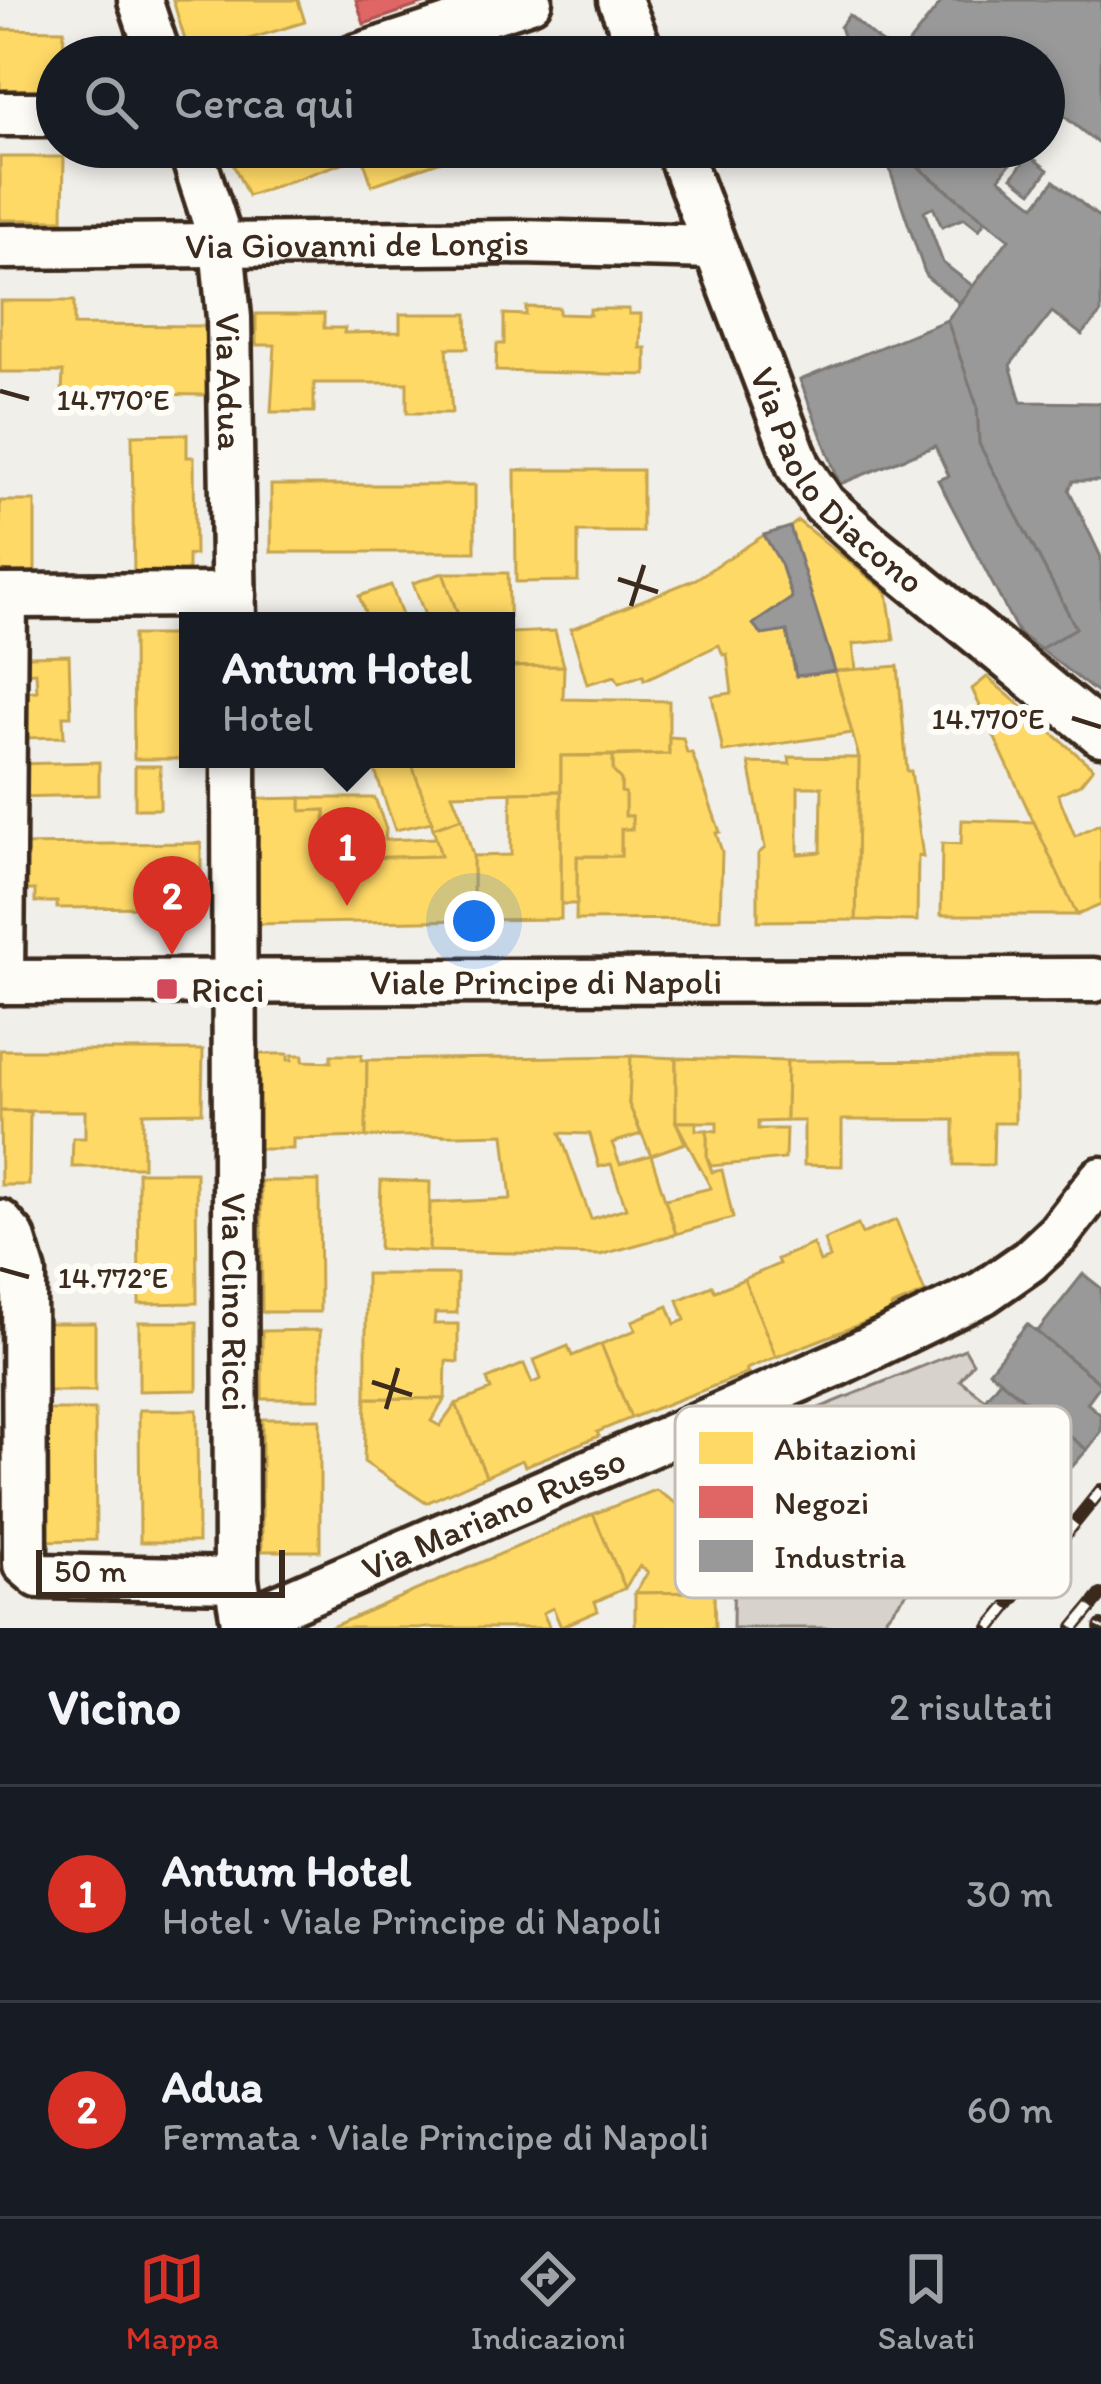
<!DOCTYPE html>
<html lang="it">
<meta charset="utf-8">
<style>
:root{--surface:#171b24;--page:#242831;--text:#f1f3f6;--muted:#9ea1a6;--line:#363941;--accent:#d93025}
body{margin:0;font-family:Itim,sans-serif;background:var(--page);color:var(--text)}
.scale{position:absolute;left:36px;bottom:30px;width:249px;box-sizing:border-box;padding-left:12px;border:6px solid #3b2a1e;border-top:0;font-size:33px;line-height:42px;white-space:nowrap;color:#3b2a1e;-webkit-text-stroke:9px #fdfcf7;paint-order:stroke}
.you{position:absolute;left:474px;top:921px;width:42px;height:42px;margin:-30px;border:9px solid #fff;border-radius:50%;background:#1a73e8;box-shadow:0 0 0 18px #1a73e833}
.badge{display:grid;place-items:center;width:78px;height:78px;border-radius:50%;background:var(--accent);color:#fff;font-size:39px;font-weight:700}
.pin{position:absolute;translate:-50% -99px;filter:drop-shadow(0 3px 6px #0008)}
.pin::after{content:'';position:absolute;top:63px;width:42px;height:36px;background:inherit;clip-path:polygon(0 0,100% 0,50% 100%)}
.popup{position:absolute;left:179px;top:612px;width:336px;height:156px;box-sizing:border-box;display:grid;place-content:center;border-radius:0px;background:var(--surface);filter:drop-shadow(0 3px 9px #0005);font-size:39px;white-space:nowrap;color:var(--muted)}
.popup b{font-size:45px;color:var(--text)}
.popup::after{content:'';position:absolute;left:50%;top:100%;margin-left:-24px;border:24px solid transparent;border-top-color:var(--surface)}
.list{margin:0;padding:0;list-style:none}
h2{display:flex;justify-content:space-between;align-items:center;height:156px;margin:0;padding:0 48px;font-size:51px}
h2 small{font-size:39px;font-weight:400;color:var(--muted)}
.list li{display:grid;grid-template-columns:78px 1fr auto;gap:36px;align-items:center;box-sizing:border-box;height:216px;padding:0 48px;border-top:3px solid var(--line)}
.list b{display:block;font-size:45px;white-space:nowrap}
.list p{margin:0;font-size:39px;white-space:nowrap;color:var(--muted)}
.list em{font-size:39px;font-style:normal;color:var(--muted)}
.icon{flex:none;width:66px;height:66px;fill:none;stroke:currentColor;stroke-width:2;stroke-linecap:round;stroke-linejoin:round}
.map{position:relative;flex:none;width:1101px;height:1628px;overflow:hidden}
.search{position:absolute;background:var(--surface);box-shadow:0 6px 18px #0003;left:36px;right:36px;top:36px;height:132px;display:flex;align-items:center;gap:30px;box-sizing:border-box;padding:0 42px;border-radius:66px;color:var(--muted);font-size:45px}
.sheet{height:588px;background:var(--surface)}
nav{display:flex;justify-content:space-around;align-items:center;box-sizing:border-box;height:168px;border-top:3px solid var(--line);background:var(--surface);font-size:33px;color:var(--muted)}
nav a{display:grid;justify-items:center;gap:6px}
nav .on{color:var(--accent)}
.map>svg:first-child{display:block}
.green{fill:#d7d2cc;stroke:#897e75;stroke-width:3}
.homes{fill:#ffd966;stroke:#c4a450;stroke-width:3;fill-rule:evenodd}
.shops{fill:#e06666;stroke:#ae5450;stroke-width:3}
.industry{fill:#999;stroke:#7d7874;stroke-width:3}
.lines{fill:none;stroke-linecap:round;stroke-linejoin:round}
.minor-casing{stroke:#3b2a1e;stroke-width:51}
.minor{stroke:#fdfcf7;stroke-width:42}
.rail-casing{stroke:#3b2a1e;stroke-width:14}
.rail{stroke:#fdfcf7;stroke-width:9;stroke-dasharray:27;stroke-linecap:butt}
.ticks{fill:none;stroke:#3b2a1e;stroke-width:4.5}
.poi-dot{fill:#d1495b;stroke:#fdfcf7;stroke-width:4.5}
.labels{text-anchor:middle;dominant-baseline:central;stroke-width:12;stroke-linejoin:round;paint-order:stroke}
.street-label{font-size:36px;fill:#3b2a1e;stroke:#fdfcf7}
.poi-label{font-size:36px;fill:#3b2a1e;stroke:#fdfcf7;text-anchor:start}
.key{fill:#fdfcf7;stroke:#c3bdb6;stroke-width:3}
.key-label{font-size:33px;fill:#3b2a1e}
.ticks-label{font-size:30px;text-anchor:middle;fill:#3b2a1e;stroke:#fdfcf7;stroke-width:12;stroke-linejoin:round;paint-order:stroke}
</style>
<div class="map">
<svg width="1101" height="1628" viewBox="0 0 1101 1628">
<rect width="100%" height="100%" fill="#f1efea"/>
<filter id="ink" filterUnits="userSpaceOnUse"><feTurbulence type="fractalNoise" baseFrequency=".00833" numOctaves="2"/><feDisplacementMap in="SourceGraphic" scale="24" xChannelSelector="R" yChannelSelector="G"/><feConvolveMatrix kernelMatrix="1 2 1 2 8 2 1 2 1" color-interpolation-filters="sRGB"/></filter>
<g filter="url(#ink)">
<path class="green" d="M965 1349 973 1363 960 1380 1033 1436 981 1505 877 1628H733L735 1442Z"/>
<g class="homes">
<path d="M173 0H298L305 22 190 57Z"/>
<path d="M0 29 64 30 63 57H57V91L0 90Z"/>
<path d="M225 147H482L372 185 362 156 248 196Z"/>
<path d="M0 157H64L63 220H0Z"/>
<path d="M0 301H74V325L208 326 207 395 62 393 63 372H0Z"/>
<path d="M526 307 559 308V314L590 315V309H629V314H641L640 348H646V375L496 371 497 344H504V314L526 315Z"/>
<path d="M256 314H324V328H345L344 333 400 332V314H467L468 348H447L452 413H407V383H314V412H271L275 345H256Z"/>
<path d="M187 434V457H194L195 555H188V576L134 577 132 435Z"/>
<path d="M515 470H642V532H578V581L516 582Z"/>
<rect x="271" y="485" width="204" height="67"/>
<rect x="0" y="501" width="35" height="78"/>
<path d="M798 521 887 592 894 640 853 644 856 670 835 671 790 527Z"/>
<path d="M764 535 781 564 792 598 753 624 762 635 787 631 796 676 835 671 852 733 723 752 712 696 732 693 727 654 723 655 719 645 644 680 643 675 619 683 615 676 587 684 571 629 696 579Z"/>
<path d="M443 573H508L510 633 555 631 564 666 506 667V621H460Z"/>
<path d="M443 573 460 621H427L413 583Z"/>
<path d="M391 585 404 621H368L359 596Z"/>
<path d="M327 612 330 621H256V616Z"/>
<path d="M133 635H188V759H134Z"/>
<path d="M18 651 29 656 69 655 71 716H63L64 737 22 738 21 692 37 691 36 672 18 673Z"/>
<path d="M564 666 563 699 669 701V754L561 756V791L452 794 462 818 433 828 410 759H506V667Z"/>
<path d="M898 666 907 771H911L923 857 918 856 917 921 856 920 859 758 835 671Z"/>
<path d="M987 677 1093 768 1080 784 1058 794 1075 836 1099 824 1101 829V905L1077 915 972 689Z"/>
<path d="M669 737 683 738 687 753H692L720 832 716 833 722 852 720 919 576 920 577 856H621V829H632V816H625V793L621 792V780L613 771V756L669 754Z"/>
<path d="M561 756H613V771L621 780V792L625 793V816H632V829H621V856H577V904H561Z"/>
<path d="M789 757 859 758 856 920 758 921V854L765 848 749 763 790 764ZM798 787H822L821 852 798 854Z"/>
<path d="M371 759H410L432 822 395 830Z"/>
<path d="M99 762V795L13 797V764Z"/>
<rect x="135" y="766" width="25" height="43"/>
<path d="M561 791V919L473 920V856L511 855V792Z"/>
<path d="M301 798H375L386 829 385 840 436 838 441 856 357 858 356 842H325V810L301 811Z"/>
<path d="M301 798V811L325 810V842H356L357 858 441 856 433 828 462 818 473 856V920L255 924 254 799Z"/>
<path d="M962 820 1034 822 1077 915H941L942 843 961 844Z"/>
<path d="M201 843V891H181V901H158V907L57 908V902H35V890H12V845Z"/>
<path d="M0 1050H203L202 1112 143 1113V1167H72L73 1138H85V1111H0Z"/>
<path d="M251 1054H288V1060H292V1055H303V1061L331 1062V1055H362L361 1060H367L366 1137 293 1139V1149H247Z"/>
<path d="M631 1056 629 1104 641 1134 612 1143 620 1164 651 1155 676 1234 600 1255 429 1251 430 1203 511 1199 504 1134 366 1137 367 1060ZM560 1133 590 1134 599 1167 611 1164 626 1208 591 1219Z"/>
<path d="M631 1056 676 1058V1122L685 1143 651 1155 629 1104Z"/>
<path d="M676 1058 787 1061 786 1121 758 1122V1129H786L785 1159 711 1166 707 1158V1130L717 1131V1122H676Z"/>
<path d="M1015 1060V1123H994L993 1165H954V1120H842V1166L804 1165V1121H786L787 1061Z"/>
<path d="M0 1111 30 1112 29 1185H1Z"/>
<path d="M676 1122H696V1130H707V1158L712 1172 722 1170 733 1218 676 1234 665 1199 711 1188Z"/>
<path d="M138 1172H196L197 1303 139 1304Z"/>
<path d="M381 1180 430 1182 429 1251 379 1249Z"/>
<path d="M261 1181H319L320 1312H262Z"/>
<path d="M896 1220 925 1293 891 1307 892 1312 776 1357 744 1279 779 1264 777 1259 813 1244 820 1262 830 1258 824 1240 858 1225 862 1234Z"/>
<path d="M366 1274H457V1313H435L434 1324H458V1362L446 1361 445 1399 366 1398Z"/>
<path d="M744 1279 776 1357 746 1369 748 1373 631 1418 601 1344 636 1330 632 1321 668 1306 675 1324 685 1320 678 1300 712 1286 715 1291Z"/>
<path d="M139 1322H197V1390L139 1391Z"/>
<rect x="37" y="1323" width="58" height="68"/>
<path d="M320 1330V1399H262V1331Z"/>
<path d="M601 1344 631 1418 597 1432 599 1436 525 1466 522 1460 486 1476 456 1404 491 1390 487 1379 524 1364 532 1383 541 1379 534 1360 568 1346 572 1356Z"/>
<path d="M366 1398 445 1399 431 1421 440 1426 456 1404 486 1476 426 1503 364 1462Z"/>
<path d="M37 1410H95L96 1540 38 1541Z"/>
<path d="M139 1410H197L198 1542H140Z"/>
<rect x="262" y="1419" width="58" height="132"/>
<path d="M656 1490 715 1529 714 1592 635 1593 648 1572 640 1566 625 1588 593 1514Z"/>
<path d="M593 1514 625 1588 595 1602 598 1611 561 1627 553 1608 543 1613 550 1628H329Z"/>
<path d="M714 1592 715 1628H635V1593Z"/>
</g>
<path class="shops" d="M356 0H434L364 24Z"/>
<g class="industry">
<path d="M943 0H1101V146L1044 100V57H898Z"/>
<path d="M849 15 898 57H899H850L840 27Z"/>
<path d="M882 147H893L985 221 979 230 964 218 942 227 933 207 924 211 943 263 973 286 959 303 926 276Z"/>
<path d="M893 147H1023L999 178 1035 206 1054 181 1101 219V313L1082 335 1052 312 1010 365 1021 402 1101 403V481H1073L1069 490 1101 557V696L1040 649 1076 628 979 444 977 406 947 320 1009 239Z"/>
<path d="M1029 155 1048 170 1032 192 1012 177Z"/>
<path d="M947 320 977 406 979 444 1076 628 1040 649 1019 634 938 480 949 476 935 446 840 484 800 380Z"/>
<path d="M790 527 835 671 796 676 787 631 762 635 753 624 792 598 781 564 764 535Z"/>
<path d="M1083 1274 1101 1288V1384L1037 1332Z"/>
<path d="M1027 1324 1101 1384 1087 1403 1101 1415V1432L1087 1450 989 1371Z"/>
<path d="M1000 1380 1022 1398 1007 1416 985 1399Z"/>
<path d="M1047 1418 1087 1450 1072 1467 1033 1436Z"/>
</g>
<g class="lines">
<g class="minor-casing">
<g id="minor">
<path d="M140 0 159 57"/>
<path d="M620 0 643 57"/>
<path d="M355 57 530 0"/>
<path d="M0 114H57"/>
<path id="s1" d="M190 147 222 245 229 318 234 621"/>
<path id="s2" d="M677 147 799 467 824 504 865 541 1101 734"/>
<path id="s3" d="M0 247 521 242 714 247"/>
<path d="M0 596 234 595"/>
<path id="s4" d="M234 759 236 1580 243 1622"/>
<path id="s5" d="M0 982 1094 980"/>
<path d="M2 982 5 596"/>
<path d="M0 1222 13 1237 24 1273 25 1564 39 1576 236 1580"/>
<path id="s6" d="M243 1622 837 1364 983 1293 1029 1261 1058 1234 1101 1179"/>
</g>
</g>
<use href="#minor" class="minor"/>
<g class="rail-casing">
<g id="rail">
<path d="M990 1628 1101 1490"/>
<path d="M1074 1628 1101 1595"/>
<path d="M1100 1628 1101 1626"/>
</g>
</g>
<use href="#rail" class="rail"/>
</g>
</g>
<path class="ticks" d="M0 391 29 399M618 579 658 592M631 606 644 565M1072 718 1101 727M0 1269 29 1277M372 1382 412 1395M386 1409 398 1368"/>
<rect class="poi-dot" x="155" y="977" width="24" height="24" rx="6"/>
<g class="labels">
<g class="street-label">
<text stroke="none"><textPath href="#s3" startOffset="357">Via Giovanni de Longis</textPath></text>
<text stroke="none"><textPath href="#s1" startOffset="240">Via Adua</textPath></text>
<text stroke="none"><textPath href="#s2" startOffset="375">Via Paolo Diacono</textPath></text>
<text stroke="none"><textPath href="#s5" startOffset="546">Viale Principe di Napoli</textPath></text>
<text stroke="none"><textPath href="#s4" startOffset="543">Via Clino Ricci</textPath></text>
<text stroke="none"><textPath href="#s6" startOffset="273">Via Mariano Russo</textPath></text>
</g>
<g class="poi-label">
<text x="191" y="989">Ricci</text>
</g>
</g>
<rect x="675" y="1406" width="396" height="192" rx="18" class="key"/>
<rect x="699" y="1432" width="54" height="32" fill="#ffd966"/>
<rect x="699" y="1486" width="54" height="32" fill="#e06666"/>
<rect x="699" y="1540" width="54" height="32" fill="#999"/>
<g class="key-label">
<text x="774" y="1460">Abitazioni</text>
<text x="774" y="1514">Negozi</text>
<text x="774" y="1568">Industria</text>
</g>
<g class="ticks-label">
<text x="113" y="410">14.770°E</text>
<text x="988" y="729">14.770°E</text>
<text x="113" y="1288">14.772°E</text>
</g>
</svg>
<div class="scale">50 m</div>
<div class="you"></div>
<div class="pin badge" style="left:347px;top:906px">1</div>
<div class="popup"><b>Antum Hotel</b>Hotel</div>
<div class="pin badge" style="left:172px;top:955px">2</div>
<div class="search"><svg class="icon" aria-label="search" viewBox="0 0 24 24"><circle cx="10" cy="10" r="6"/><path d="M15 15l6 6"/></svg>Cerca qui</div>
</div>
<section class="sheet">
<h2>Vicino<small>2 risultati</small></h2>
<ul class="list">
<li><span class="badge">1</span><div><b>Antum Hotel</b><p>Hotel · Viale Principe di Napoli</p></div><em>30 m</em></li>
<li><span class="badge">2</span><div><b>Adua</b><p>Fermata · Viale Principe di Napoli</p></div><em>60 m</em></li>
</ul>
</section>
<nav>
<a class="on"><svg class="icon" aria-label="map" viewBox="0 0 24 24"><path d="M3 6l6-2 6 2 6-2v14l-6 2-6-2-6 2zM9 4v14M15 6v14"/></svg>Mappa</a>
<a><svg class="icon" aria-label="directions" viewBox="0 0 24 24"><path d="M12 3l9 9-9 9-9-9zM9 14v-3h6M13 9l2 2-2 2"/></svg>Indicazioni</a>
<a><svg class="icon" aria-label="saved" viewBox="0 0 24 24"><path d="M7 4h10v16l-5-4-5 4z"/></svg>Salvati</a>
</nav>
